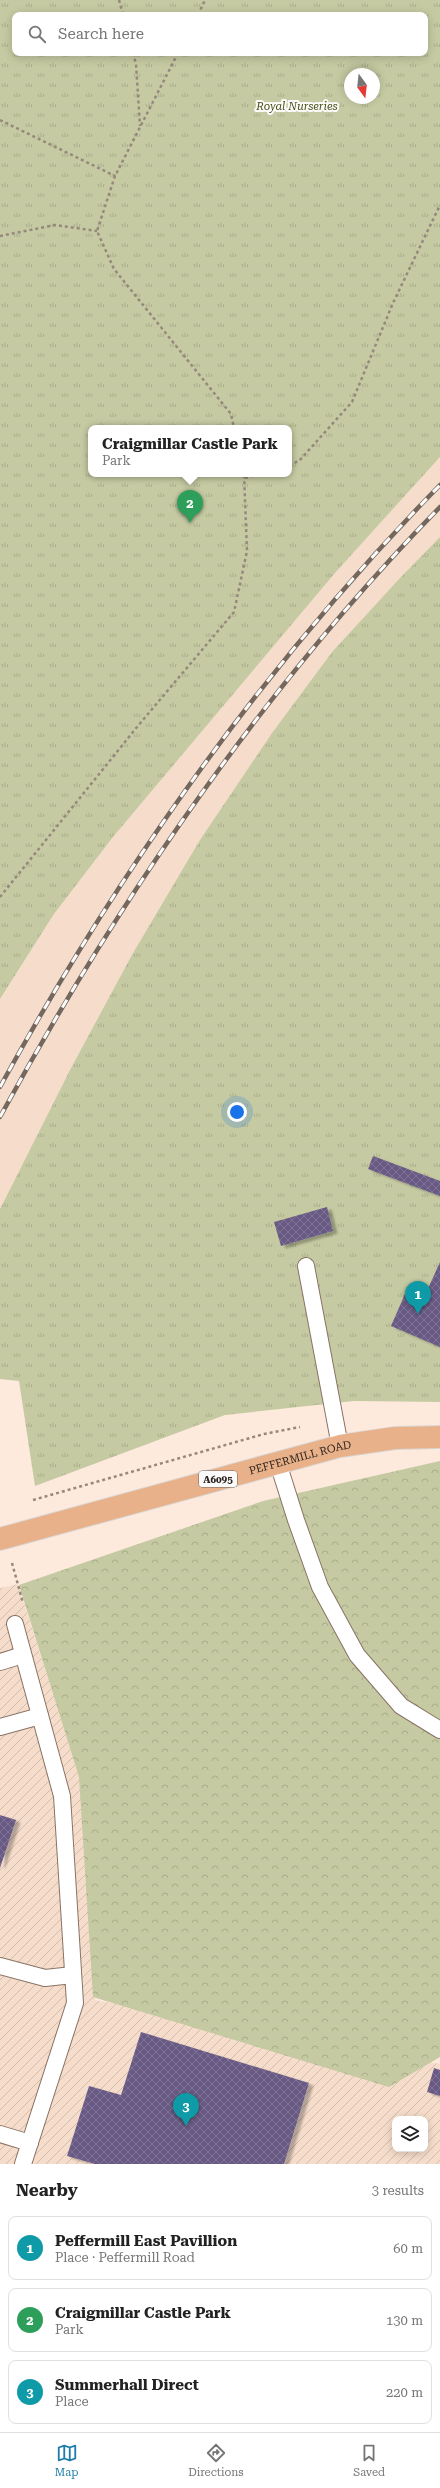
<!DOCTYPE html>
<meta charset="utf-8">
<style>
:root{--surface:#fff;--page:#f6f6f6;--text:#222;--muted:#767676;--line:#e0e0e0;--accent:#1d7da9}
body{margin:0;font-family:"Roboto Serif",serif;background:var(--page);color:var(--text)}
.controls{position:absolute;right:12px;bottom:12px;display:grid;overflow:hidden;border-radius:8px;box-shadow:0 2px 10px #0003}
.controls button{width:36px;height:36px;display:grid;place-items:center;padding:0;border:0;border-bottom:1px solid var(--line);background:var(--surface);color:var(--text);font:20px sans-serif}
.compass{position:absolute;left:344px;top:68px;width:36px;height:36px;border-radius:50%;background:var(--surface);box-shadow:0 2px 10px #0003;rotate:165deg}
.you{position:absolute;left:237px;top:1112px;width:14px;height:14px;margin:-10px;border:3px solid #fff;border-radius:50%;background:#1a73e8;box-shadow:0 0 0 6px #1a73e833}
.badge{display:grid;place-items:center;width:26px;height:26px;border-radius:50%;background:var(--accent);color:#fff;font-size:13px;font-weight:700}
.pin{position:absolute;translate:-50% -33px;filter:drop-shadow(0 1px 2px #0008)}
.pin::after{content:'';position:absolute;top:21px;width:14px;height:12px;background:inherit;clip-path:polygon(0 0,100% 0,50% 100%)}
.popup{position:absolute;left:88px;top:425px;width:204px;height:52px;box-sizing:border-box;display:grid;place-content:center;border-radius:8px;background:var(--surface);filter:drop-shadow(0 1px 3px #0005);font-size:13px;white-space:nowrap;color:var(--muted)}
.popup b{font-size:15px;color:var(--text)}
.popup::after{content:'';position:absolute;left:50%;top:100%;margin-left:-8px;border:8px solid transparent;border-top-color:var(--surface)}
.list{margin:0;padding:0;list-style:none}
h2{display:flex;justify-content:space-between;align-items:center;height:52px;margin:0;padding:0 16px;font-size:17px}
h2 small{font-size:13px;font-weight:400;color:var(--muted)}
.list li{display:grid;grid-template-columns:26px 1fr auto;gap:12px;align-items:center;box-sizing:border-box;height:64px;margin:0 8px 8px;padding:0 8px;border:1px solid var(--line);border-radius:8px}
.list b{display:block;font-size:15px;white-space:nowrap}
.list p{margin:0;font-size:13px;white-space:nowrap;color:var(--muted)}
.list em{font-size:13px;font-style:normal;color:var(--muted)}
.icon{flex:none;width:22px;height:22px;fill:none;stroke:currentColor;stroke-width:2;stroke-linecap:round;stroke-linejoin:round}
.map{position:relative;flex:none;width:440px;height:2164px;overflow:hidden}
.search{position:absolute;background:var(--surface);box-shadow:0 2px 10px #0003;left:12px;right:12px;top:12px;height:44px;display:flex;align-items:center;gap:10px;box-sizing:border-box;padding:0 14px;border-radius:8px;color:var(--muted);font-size:15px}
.sheet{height:268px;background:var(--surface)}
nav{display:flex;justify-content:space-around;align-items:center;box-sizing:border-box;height:56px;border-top:1px solid var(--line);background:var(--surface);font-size:11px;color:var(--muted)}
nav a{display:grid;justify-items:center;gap:2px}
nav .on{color:var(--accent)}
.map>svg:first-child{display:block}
.industrial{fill:url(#industrial-furrows);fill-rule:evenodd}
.built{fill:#f6ddcb}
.forest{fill:url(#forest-crowns)}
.park{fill:url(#park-tufts);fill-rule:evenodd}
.building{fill:url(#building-cross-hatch);filter:url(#shadow)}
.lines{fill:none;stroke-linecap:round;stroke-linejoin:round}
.service-casing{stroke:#897364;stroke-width:18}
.primary-casing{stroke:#d9d8d7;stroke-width:24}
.path{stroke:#97887e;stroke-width:2.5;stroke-dasharray:3 3;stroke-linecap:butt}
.service{stroke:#fff;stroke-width:16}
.primary{stroke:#e9b189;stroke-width:22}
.rail-casing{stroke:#73675e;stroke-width:4.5}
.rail{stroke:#fbfbfb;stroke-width:3;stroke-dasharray:9;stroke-linecap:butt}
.labels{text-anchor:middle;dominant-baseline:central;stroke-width:4;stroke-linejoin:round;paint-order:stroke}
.shield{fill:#fbfbfb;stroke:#6c6561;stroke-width:1}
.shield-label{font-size:10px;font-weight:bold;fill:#2e251f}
.park-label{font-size:11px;font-style:italic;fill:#4a4e13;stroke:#fbfbfb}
.street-label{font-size:11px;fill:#2e251f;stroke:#fbfbfb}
</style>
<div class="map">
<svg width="440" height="2164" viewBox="0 0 440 2164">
<defs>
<pattern id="industrial-furrows" width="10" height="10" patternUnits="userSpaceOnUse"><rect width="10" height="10" fill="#f6ddcb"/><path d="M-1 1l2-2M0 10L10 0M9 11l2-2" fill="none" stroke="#d3beae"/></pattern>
<pattern id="forest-crowns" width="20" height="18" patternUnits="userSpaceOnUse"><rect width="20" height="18" fill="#c5caa2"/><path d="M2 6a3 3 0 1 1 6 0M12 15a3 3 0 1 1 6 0" fill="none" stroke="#aaad8b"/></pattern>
<pattern id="park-tufts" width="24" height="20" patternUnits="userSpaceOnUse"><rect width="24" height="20" fill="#c5caa2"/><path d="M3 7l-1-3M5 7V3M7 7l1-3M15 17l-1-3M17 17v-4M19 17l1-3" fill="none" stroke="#aaad8b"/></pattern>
<pattern id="building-cross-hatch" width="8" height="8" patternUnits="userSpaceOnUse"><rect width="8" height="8" fill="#695a85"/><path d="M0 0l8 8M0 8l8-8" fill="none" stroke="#7f7393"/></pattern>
<filter id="shadow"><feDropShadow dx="4.5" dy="2.5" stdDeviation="1" flood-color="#0004"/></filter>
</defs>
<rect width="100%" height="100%" fill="#feeadc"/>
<path class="industrial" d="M18 1584 81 1782 95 2000 440 2064V2164H0V1588ZM395 2119H425V2149H395Z"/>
<path class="built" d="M440 457V537L400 578 332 652 272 733 201 840 133 953 71 1068 0 1209V999L54 914 113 837 335 573Z"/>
<path class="forest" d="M440 1461V2057L389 2087 93 1997 79 1777 19 1585 263 1501Z"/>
<g class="park">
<path d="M0 0H440V457L335 573 113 837 54 914 0 999ZM15 15H425V53H15ZM350 74H374V98H350ZM91 428H289V474H91Z"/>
<path d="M440 537V1402L354 1401 225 1415 35 1486 19 1381 0 1379V1209L71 1068 133 953 200 840 272 733 332 652 400 578Z"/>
</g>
<g class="building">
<path d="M373 1156 440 1181V1196L368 1169Z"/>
<path d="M327 1207 333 1231 281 1246 274 1222Z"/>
<path d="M440 1262V1347L391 1326 405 1294 422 1302Z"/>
<path d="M0 1815 16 1820 0 1868Z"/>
<path d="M141 2032 309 2083 284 2164H95L67 2156 89 2086 121 2095Z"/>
<path d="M434 2068 440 2070V2096L427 2092Z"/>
</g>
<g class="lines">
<g class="service-casing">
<g id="service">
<path d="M306 1266 340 1446"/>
<path d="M278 1463 296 1520 320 1587 357 1655 401 1706 440 1730"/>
<path d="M15 1624 62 1796 75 2003 23 2164"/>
<path d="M0 1662 23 1655"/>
<path d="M0 1727 40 1716"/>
<path d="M0 1966 45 1978 73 1975"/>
<path d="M0 2134 30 2143"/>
</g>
</g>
<g class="primary-casing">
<g id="primary">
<path id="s1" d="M0 1539 340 1446 395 1438 440 1437"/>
</g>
</g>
<g class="path">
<path d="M119 0 123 15"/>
<path d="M198 15 205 0"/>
<path d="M133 53 136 64 140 126"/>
<path d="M178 53 115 176 97 231 114 269 231 414 234 428"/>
<path d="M0 120 115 176"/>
<path d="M0 236 55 225 97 231"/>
<path d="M289 465 299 461 352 402 393 303 440 205"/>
<path d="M245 478 259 474"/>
<path d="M0 897 137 727 234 612 247 551 244 474"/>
<path d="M33 1500 264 1434 300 1427"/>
<path d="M12 1563 23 1603"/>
</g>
<use href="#service" class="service"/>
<use href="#primary" class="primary"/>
<g class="rail-casing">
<g id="rail">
<path d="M0 1087C120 868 265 664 440 485"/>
<path d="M0 1117C120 897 264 687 440 507"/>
</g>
</g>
<use href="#rail" class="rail"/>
</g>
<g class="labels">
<rect class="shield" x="199" y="1471" width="38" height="16" rx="3"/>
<g class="shield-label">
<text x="218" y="1479">A6095</text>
</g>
<g class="park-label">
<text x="297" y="106">Royal Nurseries</text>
</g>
<g class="street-label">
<text stroke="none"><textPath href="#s1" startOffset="311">PEFFERMILL ROAD</textPath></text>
</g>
</g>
</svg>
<div class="controls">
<button><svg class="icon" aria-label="layers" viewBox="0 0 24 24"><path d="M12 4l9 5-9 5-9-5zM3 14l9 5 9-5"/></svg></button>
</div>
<svg class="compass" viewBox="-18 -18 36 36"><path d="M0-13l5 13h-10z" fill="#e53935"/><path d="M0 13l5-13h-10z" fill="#767676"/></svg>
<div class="you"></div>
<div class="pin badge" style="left:418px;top:1314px;background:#0f9aa8">1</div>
<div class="pin badge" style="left:190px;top:523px;background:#2e9e5b">2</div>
<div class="popup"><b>Craigmillar Castle Park</b>Park</div>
<div class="pin badge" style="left:186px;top:2126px;background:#0f9aa8">3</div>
<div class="search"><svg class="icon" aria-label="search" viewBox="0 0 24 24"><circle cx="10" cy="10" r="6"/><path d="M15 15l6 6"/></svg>Search here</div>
</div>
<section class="sheet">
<h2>Nearby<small>3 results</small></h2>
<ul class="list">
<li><span class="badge" style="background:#0f9aa8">1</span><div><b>Peffermill East Pavillion</b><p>Place · Peffermill Road</p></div><em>60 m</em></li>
<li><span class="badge" style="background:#2e9e5b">2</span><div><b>Craigmillar Castle Park</b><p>Park</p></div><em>130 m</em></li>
<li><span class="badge" style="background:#0f9aa8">3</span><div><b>Summerhall Direct</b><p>Place</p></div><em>220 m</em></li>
</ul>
</section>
<nav>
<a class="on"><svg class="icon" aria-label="map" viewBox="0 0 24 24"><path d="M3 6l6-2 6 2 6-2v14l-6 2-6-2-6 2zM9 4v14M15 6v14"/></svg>Map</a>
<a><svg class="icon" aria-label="directions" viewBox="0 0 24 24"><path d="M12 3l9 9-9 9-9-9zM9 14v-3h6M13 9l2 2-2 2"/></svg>Directions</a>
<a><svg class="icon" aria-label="saved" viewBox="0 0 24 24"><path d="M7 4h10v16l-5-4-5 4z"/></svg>Saved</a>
</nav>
